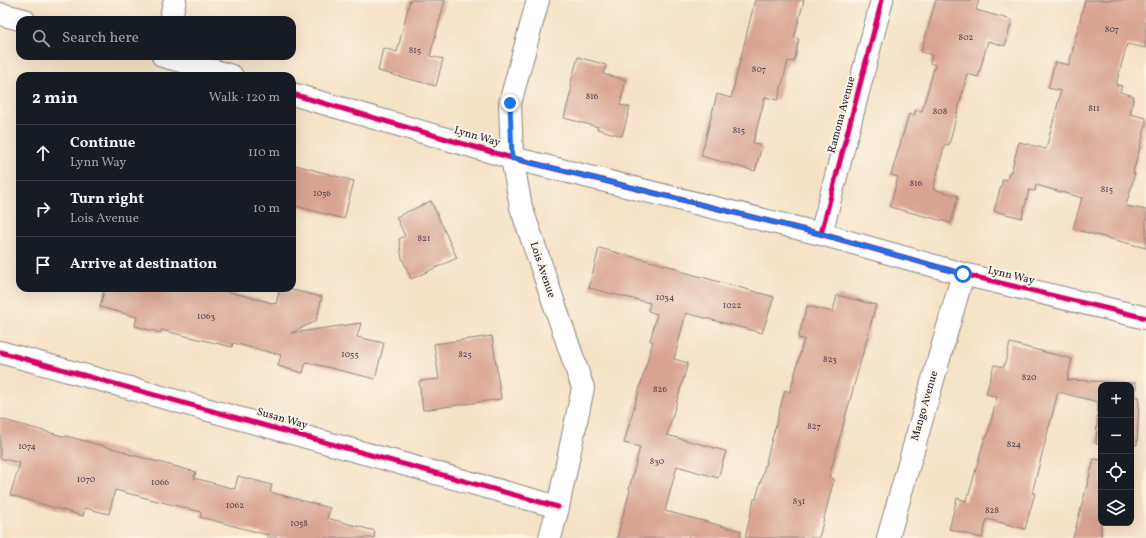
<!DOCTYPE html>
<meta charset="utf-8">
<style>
:root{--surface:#171b24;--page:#242831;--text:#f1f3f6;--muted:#9ea1a6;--line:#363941}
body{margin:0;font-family:Vollkorn,serif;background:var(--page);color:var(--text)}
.controls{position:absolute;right:12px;bottom:12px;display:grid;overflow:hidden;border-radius:8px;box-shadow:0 4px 16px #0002}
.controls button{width:36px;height:36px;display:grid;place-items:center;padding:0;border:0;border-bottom:1px solid var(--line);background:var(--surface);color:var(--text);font:20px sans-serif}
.stop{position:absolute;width:12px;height:12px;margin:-9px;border:3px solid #1a73e8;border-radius:50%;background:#fff}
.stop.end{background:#1a73e8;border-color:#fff;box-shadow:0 1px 4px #0008}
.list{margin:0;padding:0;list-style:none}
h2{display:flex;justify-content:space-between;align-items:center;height:52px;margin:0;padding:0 16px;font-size:17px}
h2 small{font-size:13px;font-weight:400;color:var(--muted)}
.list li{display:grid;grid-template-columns:26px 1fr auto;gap:12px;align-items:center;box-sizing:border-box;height:56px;padding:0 16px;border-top:1px solid var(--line)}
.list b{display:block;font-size:15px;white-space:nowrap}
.list p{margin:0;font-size:13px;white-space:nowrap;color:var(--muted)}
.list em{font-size:13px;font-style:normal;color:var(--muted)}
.icon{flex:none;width:22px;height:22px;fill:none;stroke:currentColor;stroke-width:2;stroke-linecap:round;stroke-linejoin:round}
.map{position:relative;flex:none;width:1146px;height:538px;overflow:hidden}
.search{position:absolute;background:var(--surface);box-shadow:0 4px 16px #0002;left:16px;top:16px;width:280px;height:44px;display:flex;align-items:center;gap:10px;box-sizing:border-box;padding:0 14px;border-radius:12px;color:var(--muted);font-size:15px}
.panel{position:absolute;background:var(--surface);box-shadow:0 4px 16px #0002;left:16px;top:72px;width:280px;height:220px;border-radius:12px}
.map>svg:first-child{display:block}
.building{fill:#d8a491}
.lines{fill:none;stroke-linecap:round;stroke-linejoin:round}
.minor-casing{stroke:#8c8280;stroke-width:24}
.minor{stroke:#fff;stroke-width:22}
.cycleway-casing{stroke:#fcf5e5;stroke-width:8}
.cycleway{stroke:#d6006c;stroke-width:5}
.route{stroke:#1a73e8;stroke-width:5}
.labels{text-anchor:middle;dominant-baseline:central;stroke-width:4;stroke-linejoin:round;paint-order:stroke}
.number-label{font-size:9px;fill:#504250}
.street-label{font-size:11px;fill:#22223b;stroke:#fcf5e5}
</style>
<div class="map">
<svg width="1146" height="538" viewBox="0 0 1146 538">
<rect width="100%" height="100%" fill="#fcf5e5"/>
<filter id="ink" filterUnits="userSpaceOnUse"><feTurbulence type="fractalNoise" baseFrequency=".025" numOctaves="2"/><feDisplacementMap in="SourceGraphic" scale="8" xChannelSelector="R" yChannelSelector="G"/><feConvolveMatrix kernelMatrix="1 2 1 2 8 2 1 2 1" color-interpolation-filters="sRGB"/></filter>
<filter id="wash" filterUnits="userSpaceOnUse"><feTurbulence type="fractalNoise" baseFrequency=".012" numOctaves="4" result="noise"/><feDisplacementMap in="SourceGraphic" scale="16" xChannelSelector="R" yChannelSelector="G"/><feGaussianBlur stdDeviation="0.9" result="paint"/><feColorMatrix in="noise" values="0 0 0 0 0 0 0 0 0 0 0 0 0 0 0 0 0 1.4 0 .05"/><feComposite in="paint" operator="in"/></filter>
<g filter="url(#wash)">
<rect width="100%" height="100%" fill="#f5e2c6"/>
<g id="blocks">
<g class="building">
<path d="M410 0H445L430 56 443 59 436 86 378 71 383 48 397 52Z"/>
<path d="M755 0H804L794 38 799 39 794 62 788 61 778 100 765 97 753 143 762 146 755 171 701 156 717 94 731 98Z"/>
<path d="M936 0H979L976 10 1012 20 1005 46 988 41 978 77 967 74 949 145 945 144 933 189 958 196 951 223 890 207 898 177 891 175 909 114 914 115 916 110 922 111 935 65 930 63 932 55 921 52Z"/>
<path d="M1085 0H1146V48L1127 44 1116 85 1122 86 1120 92 1134 96 1130 114 1146 118V125L1133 173H1135L1126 206 1146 210V248L1073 229 1082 198 1036 185 1035 191 1029 190 1022 218 994 211 1003 179 1007 180 1009 172H1011L1019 142 1046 149 1061 91 1048 88 1055 62 1069 65Z"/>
<path d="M578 57 606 65 603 74 626 80 620 105 630 107 622 136 597 129 598 127 564 118 572 87 570 86Z"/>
<path d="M292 164 354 181 344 219 292 205Z"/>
<path d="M431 201 457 258 411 279 402 258 399 239 405 236 396 217Z"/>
<path d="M599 248 680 269V271L774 297 762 333 686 313 674 359 688 363 667 435 726 451 718 478 677 466 665 511 741 531 740 538H617L630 490 629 489 640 447 624 443 653 341H650L657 314 648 311 650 303 589 288Z"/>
<path d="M105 288H214L276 304 280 288H284L322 297 316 321 291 333 361 323 357 337 384 343 375 379 306 362 303 373 278 366 281 355 233 343 232 347 161 330V333L135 326 137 317 100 307Z"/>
<path d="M837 295 876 305 829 477 834 479 819 538H745L754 499H756L785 390 790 392 804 339 798 338 807 306 833 312Z"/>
<path d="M492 336 501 399 423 410 419 381 439 379 434 344Z"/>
<path d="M1010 343 1072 359 1067 380 1136 383V397H1139L1137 445H1131V385H1101V444H1096L1098 402 1058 392 1032 493H1035L1025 529 987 519 982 538 949 529 957 498 966 501 968 493 969 494 985 437H987L997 397 986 394 994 365 1004 367Z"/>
<path d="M0 419 66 437V436L126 452 125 453 196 472 194 478 235 489 238 476 272 485 270 492 330 508 327 518 375 531 374 538H267L268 535 200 517 201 512 115 490 109 514 85 508 83 516 10 495 20 463 0 458Z"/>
<path d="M1094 459 1101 460V538H1073Z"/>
</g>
</g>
</g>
<g filter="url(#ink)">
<use href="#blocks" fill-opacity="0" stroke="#8c8280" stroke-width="1"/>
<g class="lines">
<g class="minor-casing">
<g id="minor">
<path d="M538 0 510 103 512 158 521 207 583 388 558 507 550 538"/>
<path d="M0 14 24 20"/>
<path d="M170 20 175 0"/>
<path d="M163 56 232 76"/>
<path d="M292 94 512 158 821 234 963 274 1146 318"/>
<path d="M821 234 882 0"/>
<path d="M0 352 558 507"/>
<path d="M888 538 963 274"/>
</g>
</g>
<use href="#minor" class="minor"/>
<g class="cycleway-casing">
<g id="cycleway">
<path d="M292 94 512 158 821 234 963 274 1146 318"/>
<path d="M821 234 882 0"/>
<path d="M0 352 558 507"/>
</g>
</g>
<use href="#cycleway" class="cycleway"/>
</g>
</g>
<g class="lines" filter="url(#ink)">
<path class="route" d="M510 103 512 158 821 234 963 274"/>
</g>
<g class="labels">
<g class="number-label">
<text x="1112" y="29">807</text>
<text x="966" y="37">802</text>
<text x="415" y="50">815</text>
<text x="759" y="69">807</text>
<text x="592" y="96">816</text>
<text x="1094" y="108">811</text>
<text x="940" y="111">808</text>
<text x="739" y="130">815</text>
<text x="916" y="183">816</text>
<text x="1107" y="189">815</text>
<text x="322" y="193">1056</text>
<text x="424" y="238">821</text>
<text x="665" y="297">1034</text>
<text x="732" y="305">1022</text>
<text x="206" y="316">1063</text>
<text x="350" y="354">1055</text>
<text x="465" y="354">825</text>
<text x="830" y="359">823</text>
<text x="1029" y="377">820</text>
<text x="660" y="389">826</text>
<text x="814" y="426">827</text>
<text x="1014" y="444">824</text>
<text x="27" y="446">1074</text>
<text x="657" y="461">830</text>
<text x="86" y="479">1070</text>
<text x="160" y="482">1066</text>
<text x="799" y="501">831</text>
<text x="235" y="505">1062</text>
<text x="992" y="510">828</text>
<text x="299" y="523">1058</text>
</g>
<g class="street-label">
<text transform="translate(842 115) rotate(-75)">Ramona Avenue</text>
<text transform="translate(477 137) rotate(16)">Lynn Way</text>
<text transform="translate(542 270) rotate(71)">Lois Avenue</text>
<text transform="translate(1011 276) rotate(13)">Lynn Way</text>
<text transform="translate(925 406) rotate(-74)">Mango Avenue</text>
<text transform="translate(282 419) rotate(16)">Susan Way</text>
</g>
</g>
</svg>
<div class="controls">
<button>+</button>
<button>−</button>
<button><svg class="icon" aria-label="locate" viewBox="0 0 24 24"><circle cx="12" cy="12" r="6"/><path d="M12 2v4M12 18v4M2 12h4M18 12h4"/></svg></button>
<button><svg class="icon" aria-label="layers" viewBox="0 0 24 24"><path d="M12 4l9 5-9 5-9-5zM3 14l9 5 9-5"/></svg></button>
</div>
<div class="stop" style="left:963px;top:274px"></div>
<div class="stop end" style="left:510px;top:103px"></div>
<div class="search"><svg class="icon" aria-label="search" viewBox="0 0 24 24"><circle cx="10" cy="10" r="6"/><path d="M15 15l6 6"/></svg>Search here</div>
<section class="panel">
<h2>2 min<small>Walk · 120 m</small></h2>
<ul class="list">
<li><svg class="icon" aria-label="ahead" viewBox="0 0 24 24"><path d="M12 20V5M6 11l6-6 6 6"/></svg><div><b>Continue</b><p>Lynn Way</p></div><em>110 m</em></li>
<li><svg class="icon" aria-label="right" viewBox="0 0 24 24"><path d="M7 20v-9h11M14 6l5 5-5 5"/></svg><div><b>Turn right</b><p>Lois Avenue</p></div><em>10 m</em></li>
<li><svg class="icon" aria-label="arrive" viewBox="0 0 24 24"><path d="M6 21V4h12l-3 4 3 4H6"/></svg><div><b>Arrive at destination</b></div></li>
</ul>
</section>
</div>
